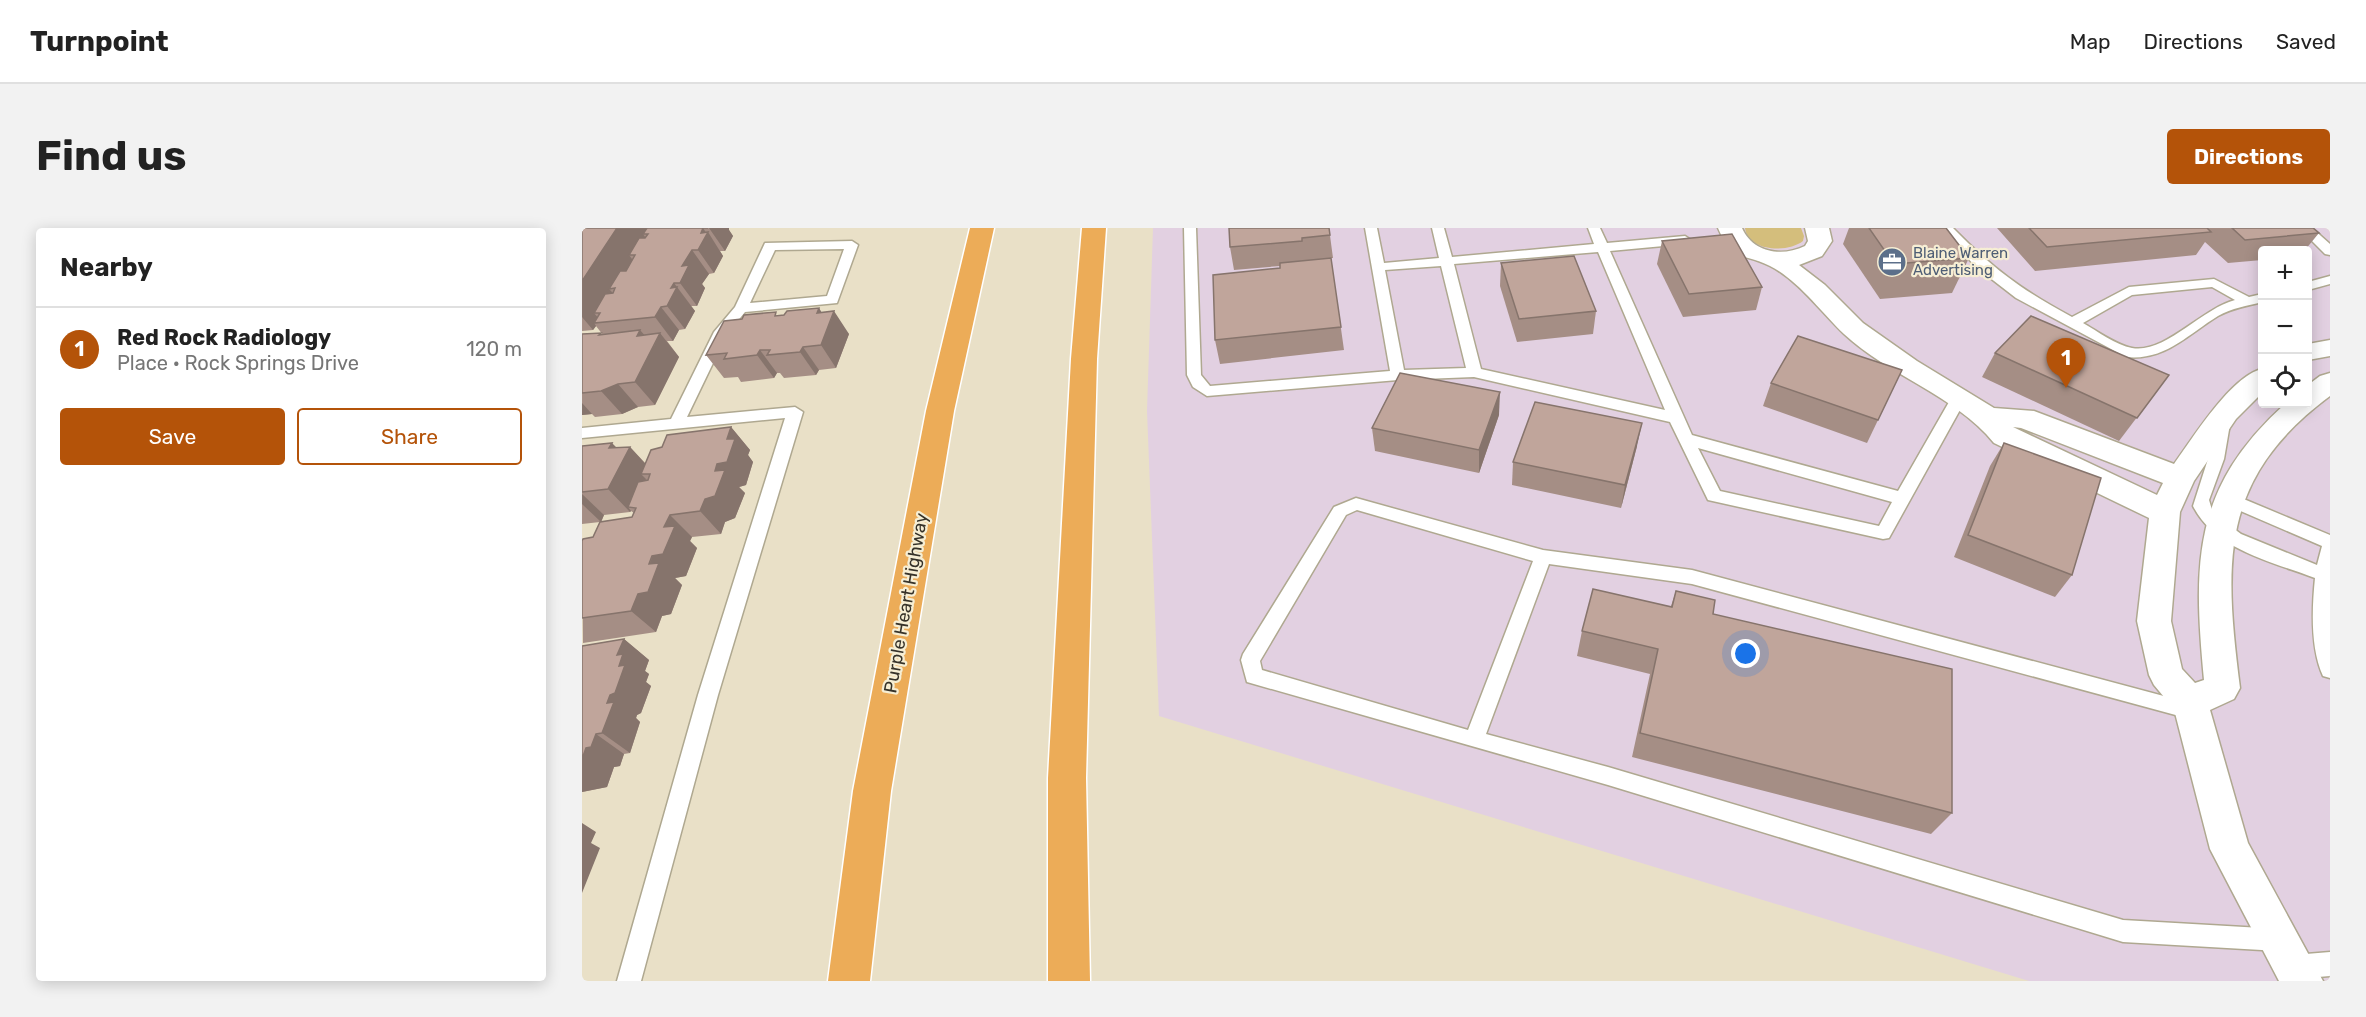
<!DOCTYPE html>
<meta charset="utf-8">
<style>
:root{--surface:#fff;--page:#f2f2f2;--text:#222;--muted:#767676;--line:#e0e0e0;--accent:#b45309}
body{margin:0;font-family:Rubik,sans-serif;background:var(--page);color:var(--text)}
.controls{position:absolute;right:18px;top:18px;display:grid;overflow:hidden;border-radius:6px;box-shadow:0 3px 15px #0003}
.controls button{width:54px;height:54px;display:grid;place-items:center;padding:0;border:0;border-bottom:2px solid var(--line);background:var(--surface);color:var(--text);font:30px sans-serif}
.you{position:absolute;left:1164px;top:426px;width:21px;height:21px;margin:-15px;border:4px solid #fff;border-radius:50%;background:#1a73e8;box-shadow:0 0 0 9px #1a73e833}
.badge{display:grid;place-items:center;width:39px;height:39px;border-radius:50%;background:var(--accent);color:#fff;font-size:20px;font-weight:700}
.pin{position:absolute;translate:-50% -50px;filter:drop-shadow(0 2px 3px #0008)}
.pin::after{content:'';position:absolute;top:32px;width:21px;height:18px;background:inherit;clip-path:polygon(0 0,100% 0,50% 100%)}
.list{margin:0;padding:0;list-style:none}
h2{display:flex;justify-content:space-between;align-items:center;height:78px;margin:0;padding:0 24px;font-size:26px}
h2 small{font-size:20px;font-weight:400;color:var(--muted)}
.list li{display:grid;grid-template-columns:39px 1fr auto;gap:18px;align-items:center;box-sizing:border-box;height:84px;padding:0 24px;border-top:2px solid var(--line)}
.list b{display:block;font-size:22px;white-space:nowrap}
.list p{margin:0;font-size:20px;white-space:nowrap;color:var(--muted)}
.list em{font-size:20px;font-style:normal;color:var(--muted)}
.actions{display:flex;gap:12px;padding:18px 24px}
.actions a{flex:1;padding:14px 0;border:2px solid var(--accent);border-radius:6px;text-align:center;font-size:21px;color:var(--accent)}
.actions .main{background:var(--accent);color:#fff}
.icon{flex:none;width:33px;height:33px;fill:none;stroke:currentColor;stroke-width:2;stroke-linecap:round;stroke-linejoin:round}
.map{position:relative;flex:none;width:1748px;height:753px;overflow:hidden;border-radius:6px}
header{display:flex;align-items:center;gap:36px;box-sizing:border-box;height:84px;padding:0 30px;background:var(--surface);border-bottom:2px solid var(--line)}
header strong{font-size:28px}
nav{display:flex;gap:33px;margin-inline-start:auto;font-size:21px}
.intro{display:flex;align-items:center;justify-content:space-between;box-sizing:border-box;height:144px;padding:0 36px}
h1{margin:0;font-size:42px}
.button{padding:15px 27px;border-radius:6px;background:var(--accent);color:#fff;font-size:21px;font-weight:700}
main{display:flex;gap:36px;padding:0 36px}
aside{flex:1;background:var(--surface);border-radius:6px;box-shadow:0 3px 15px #0003}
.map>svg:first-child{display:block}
.commercial{fill:#e2d0e1;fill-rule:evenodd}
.green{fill:#d4be7c}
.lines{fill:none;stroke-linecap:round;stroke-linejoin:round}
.service-casing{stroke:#afa890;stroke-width:3}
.minor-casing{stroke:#afa890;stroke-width:3}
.motorway-casing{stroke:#fff;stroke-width:3}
.service{fill:#fff;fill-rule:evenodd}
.minor{fill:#fff;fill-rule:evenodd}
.motorway{fill:#ecac58;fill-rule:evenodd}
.wall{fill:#a58e85;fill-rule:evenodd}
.shaded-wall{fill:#86746c}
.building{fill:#c0a59b;stroke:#86746c;stroke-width:1.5}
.labels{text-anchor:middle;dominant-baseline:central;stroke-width:4.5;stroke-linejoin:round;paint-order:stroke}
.far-service-label{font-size:15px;fill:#4e5e75;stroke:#f6eed4;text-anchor:start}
.street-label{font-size:18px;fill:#363229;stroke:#f6eed4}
</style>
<header>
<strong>Turnpoint</strong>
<nav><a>Map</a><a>Directions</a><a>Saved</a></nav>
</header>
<div class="intro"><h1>Find us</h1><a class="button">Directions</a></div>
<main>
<aside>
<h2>Nearby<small></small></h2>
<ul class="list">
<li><span class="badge">1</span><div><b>Red Rock Radiology</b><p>Place · Rock Springs Drive</p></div><em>120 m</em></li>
</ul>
<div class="actions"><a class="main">Save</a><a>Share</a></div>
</aside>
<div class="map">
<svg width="1748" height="753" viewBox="0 0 1748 753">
<rect width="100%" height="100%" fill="#e9e0c7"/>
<path class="commercial" d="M571 0H1748V753H1447L577 488 565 183ZM1680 22H1726V176H1680Z"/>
<path class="green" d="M1163 0H1219L1222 8 1221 13C1206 25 1166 24 1163 0Z"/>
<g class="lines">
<g class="service-casing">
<g id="service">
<path d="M602 0H614L619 147 628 158 808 143 783 0H795L802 35 857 30 850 0H862L870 29 1012 16 1006 0H1018L1025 15 1103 8 1109 12 1103 16 1028 23 1110 207 1316 263 1371 167 1376 166 1384 171 1307 310 1301 311 1126 272 1088 194 892 149 816 152 625 168 611 159 605 147ZM1016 24 1083 182 899 141 872 36ZM859 38 884 140 822 142 803 42ZM1116 220 1310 274 1297 298 1138 263Z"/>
<path d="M1358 0H1371C1410 40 1441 63 1490 89L1547 59 1632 51 1667 69 1680 66V74C1665 78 1650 80 1636 88 1605 107 1583 133 1544 129L1434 70 1394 39ZM1630 59 1653 72C1619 81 1583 126 1550 120 1534 117 1515 103 1501 95L1550 67Z"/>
<path d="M1717 0H1730L1748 16V27L1743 26Z"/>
<path d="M270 13 276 17 255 75 163 84 145 106 105 189 213 179 221 184 136 467 59 753H35L116 467 203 190 0 210V200L89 191 132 104 153 79 183 15ZM262 21 245 68 168 75 193 22Z"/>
<path d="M1748 48V56L1726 62V54Z"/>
<path d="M1641 185 1649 190 1642 231 1627 272 1631 285 1659 306 1735 337 1740 318 1640 275 1638 271 1646 265 1652 267 1748 307V450L1741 448C1728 420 1730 380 1733 350 1691 334 1633 322 1611 278L1626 231 1633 190Z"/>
<path d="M774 270 961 322 1110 342 1619 478 1622 484 1619 490 1612 492 1110 356 967 336 904 506 1026 539 1541 692 1697 701 1705 704 1708 712 1705 720 1697 723 1541 714 1026 557 665 454 659 432 661 426 752 279ZM775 282 951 333 886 502 680 442 678 433 764 287Z"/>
<path d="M1748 724V748L1712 751 1704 747 1700 739 1704 731 1712 727Z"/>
</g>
</g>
<g class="minor-casing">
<g id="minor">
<path d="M1136 0H1160C1171 25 1200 29 1223 18L1226 13 1223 0H1247L1250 13 1240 28 1217 37 1243 57 1281 95 1335 133 1412 180 1452 183 1592 236C1611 210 1649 148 1680 141V165L1654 191 1612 253 1598 284 1589 393 1600 441 1613 455 1622 452C1611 335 1610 260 1703 176H1726V157L1738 148 1748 145V168C1637 250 1642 334 1658 460L1652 471 1628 482 1666 615 1741 753H1697L1628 621 1592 481 1572 457 1567 447 1555 393 1567 290 1412 215C1373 167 1307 148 1262 106 1239 84 1216 52 1188 38 1160 24 1151 35 1136 0ZM1431 199 1439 200 1581 255 1575 267Z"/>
<path d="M1748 112V128L1726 132V116Z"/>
</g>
</g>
<g class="motorway-casing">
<g id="motorway">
<path d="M388 0H412L372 183 309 563 288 753H246L271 563 344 183Z"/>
<path d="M500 0H524L515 131 504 550 508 753H466V550L489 131Z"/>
</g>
</g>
<use href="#service" class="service"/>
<use href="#minor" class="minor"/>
<use href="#motorway" class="motorway"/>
</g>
<g class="wall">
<path d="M0 0H147V2L151 8 143 23H138L141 28 132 45 127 46 120 56 123 60 115 78H109L113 83 103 101 97 102 91 113H85L97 129 73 177 56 179 40 186 13 189 10 186 0 187V106L21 107 14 98 11 102 0 103Z"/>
<path d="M747 0 751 30H749L762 122 638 136 633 112 698 40V38L652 42 648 19Z"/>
<path d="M1267 0H1364L1387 30 1370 65 1298 71 1261 16Z"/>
<path d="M1415 0H1731L1737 5 1723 22H1680V32L1646 35 1623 14 1614 27 1453 43Z"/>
<path d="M1080 13 1180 59 1174 82 1101 89 1075 36Z"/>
<path d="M919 35 1014 83 1011 106 935 114 918 58Z"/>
<path d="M237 80 239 84 267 106 254 140 237 142 234 147 202 150 198 145H195L192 150 159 154 156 149 142 150 124 127 197 88Z"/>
<path d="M1413 125 1587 147 1537 213 1400 149Z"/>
<path d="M1320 142 1285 215 1181 178 1189 155Z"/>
<path d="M917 187 897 245 793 223 790 200Z"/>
<path d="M149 199 168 222 166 227 171 234 164 257 157 259 163 265 153 290 143 294 139 306 110 309 108 313 115 320 104 348 93 350 100 357 89 386 80 388 74 404 1 415 0 313 11 309 18 294 0 296V218L35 220 48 219 64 236ZM49 283 52 285 50 289 19 294 22 287 48 284Z"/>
<path d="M1422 215 1490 347 1473 369 1372 329 1408 238Z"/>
<path d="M1055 218 1039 280 930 257 931 234Z"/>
<path d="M1094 363 1131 386 1370 585 1349 606 1050 529 1068 446 995 428 1000 403 1089 378Z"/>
<path d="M42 411 67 432 63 443 67 446 64 454 69 458 59 485 55 487 54 490 58 494 48 525 42 526 38 538 32 539 25 559 0 564V418Z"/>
</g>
<g class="shaded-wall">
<path d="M35 0H74L66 6H61L66 13 53 27H47L53 35 33 60 27 61 33 67 18 85H12L18 92 12 95 14 98 11 102 0 89V53Z"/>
<path d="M121 0 125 6 126 4 141 28 132 45 116 22 119 5Z"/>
<path d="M127 0H147V2L151 8 143 23Z"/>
<path d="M110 22 127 46 120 56 123 60 115 78 98 55 100 38Z"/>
<path d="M92 55 113 83 103 101 85 78 89 60Z"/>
<path d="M79 79 97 102 91 113 73 89Z"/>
<path d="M237 80 247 97 252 83 267 106 254 140 239 117 235 85Z"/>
<path d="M58 102 72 118 78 105 97 129 73 177 53 154 55 108Z"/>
<path d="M221 119 237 142 234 147 218 124Z"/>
<path d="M178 122 195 145 192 150 175 127Z"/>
<path d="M36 156 56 179 40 186 19 163Z"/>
<path d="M918 164 917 187 897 245V222Z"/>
<path d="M0 175 10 186 0 187Z"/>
<path d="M1060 195 1055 218 1039 280 1043 257Z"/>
<path d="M149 199 168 222 166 227 171 234 164 257 157 259 163 265 153 290 143 294 139 306 118 283Z"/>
<path d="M30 215 43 228 48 219 69 242 59 246 64 251 51 280 46 279 49 283 48 284 26 261 27 220Z"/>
<path d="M0 266 22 287 19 294 0 276Z"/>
<path d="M88 287 110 309 108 313 115 320 104 348 93 350 100 357 89 386 80 388 74 404 49 383 82 299Z"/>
<path d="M42 411 67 432 63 443 67 446 64 454 69 458 59 485 55 487 54 490 58 494 48 525 20 505 25 475 37 438 35 427Z"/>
<path d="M14 506 42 526 38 538 32 539 25 559 0 564V531L4 520Z"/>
<path d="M0 595 14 604 9 615 18 620 0 665Z"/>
</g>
<g class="building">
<path d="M0 0H35L0 53Z"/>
<path d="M65 0H126H121L119 5 126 4 116 22H110L100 38 107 37 98 55H92L89 60 95 59 85 78 79 79 73 89 12 95 18 85H12L23 66 31 65 33 60 27 61 38 43H44L53 27H47L57 10H63L66 6H61Z"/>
<path d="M647 0H747L748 7 720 10V13L648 19Z"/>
<path d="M1287 0H1364L1387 30 1312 36Z"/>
<path d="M1447 0H1625L1629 4 1465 19Z"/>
<path d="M1650 0H1731L1737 5 1663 12Z"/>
<path d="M1150 6 1180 59 1107 66 1080 13Z"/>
<path d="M992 28 1014 83 937 91 919 35Z"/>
<path d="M749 30 759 99 633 112 631 47 698 40V35Z"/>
<path d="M237 80 235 85 252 83 239 117 221 119 218 124 185 127 188 122H178L175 127 142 131 145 125 124 127 142 93 160 91 162 87 194 84 193 88 202 87 205 83Z"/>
<path d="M1449 88 1587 147 1555 190 1413 125Z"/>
<path d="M58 102 55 108 78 105 53 154 36 156 19 163 0 165V106L19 105 17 107Z"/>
<path d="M1216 108 1320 142 1296 192 1189 155Z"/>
<path d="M818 145 918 164 897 222 790 200Z"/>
<path d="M953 174 1060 195 1043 257 931 234Z"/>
<path d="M149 199 145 211H153L145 234 135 236 133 243 143 242 133 268 123 271 118 283 88 287 82 299 93 298 81 326 70 328 67 336 77 335 66 364 56 366 49 383 0 390V313L1 311 11 309 18 294 50 289 54 280 46 279 56 254 66 252 68 246H59L69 222 80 219 85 207Z"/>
<path d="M30 215 27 220 48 219 26 261 0 264V218Z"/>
<path d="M1422 215 1519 250 1490 347 1386 307Z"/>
<path d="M1011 361 1090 379 1094 363 1133 372 1131 386 1370 441V585L1058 505 1076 421 1000 403Z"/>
<path d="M42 411 35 427 41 426 37 438 43 437 33 465 28 467 25 475 32 474 20 505 14 506 9 519 4 520 0 531V418Z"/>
</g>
<defs>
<g id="office-disc" transform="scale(1.5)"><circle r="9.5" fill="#5c6f8a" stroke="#f6eed4"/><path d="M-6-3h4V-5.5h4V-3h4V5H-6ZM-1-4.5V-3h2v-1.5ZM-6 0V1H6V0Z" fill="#fff"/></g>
</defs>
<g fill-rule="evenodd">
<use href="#office-disc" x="1310" y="34"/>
</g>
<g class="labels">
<g class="far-service-label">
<text x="1331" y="25">Blaine Warren<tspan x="1331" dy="17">Advertising</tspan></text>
</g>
<g class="street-label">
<text transform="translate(324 375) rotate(-80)">Purple Heart Highway</text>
</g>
</g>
</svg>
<div class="controls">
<button>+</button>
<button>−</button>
<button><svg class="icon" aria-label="locate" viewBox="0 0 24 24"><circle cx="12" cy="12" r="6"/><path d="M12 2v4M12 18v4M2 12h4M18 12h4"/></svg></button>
</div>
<div class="you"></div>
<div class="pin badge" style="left:1484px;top:160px">1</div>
</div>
</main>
